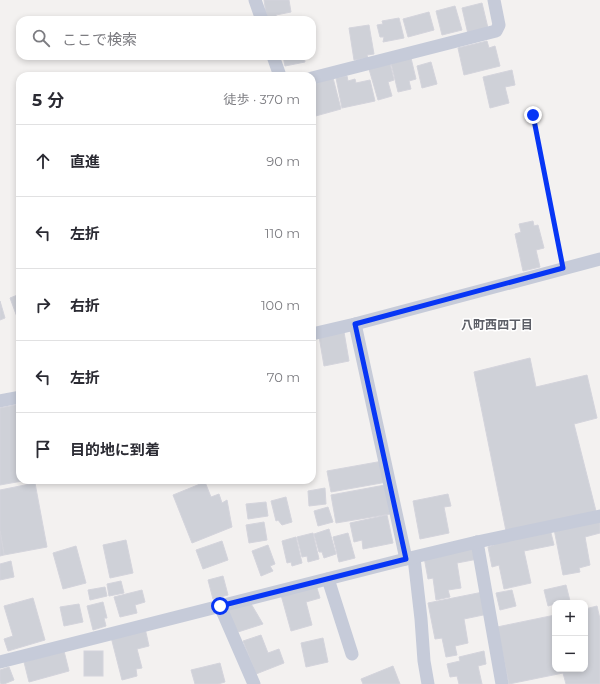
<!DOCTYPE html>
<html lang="ja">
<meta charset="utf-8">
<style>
:root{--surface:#fff;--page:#f2f2f3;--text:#2b2b33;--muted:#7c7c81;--line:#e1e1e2}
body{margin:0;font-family:Montserrat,"Noto Sans JP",sans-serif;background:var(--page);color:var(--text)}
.controls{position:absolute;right:12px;bottom:12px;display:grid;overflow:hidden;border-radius:8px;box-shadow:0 2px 6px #0003}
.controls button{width:36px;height:36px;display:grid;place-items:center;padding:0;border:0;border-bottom:1px solid var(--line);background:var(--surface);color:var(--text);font:20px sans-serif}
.stop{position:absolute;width:12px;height:12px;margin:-9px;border:3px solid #0736f5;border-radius:50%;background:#fff}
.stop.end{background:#0736f5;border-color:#fff;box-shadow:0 1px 4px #0008}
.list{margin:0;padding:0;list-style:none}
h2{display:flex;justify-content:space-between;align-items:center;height:52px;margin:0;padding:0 16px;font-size:17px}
h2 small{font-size:13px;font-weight:400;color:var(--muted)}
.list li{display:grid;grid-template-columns:26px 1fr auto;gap:12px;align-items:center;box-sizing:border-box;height:72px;padding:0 16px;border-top:1px solid var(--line)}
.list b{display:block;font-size:15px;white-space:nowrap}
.list em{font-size:13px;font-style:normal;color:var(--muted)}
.icon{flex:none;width:22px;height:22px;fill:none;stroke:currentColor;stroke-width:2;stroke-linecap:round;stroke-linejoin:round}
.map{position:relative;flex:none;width:600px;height:684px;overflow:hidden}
.search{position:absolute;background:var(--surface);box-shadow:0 2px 6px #0003;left:16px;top:16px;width:300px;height:44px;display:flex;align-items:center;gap:10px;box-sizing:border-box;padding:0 14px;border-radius:12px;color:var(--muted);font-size:15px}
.panel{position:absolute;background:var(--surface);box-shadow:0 2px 6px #0003;left:16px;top:72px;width:300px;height:412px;border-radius:12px}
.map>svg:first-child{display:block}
.building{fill:#cfd1d8;stroke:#d4d4dc}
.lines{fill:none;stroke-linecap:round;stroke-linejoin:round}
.path{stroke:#6fd5bb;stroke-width:2.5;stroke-dasharray:3 2;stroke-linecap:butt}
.minor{stroke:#c6cbd9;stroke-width:13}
.route{stroke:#0736f5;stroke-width:5}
.labels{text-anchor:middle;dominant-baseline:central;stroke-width:3;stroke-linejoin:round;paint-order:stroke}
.neighbourhood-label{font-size:12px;font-weight:bold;fill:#5c5e66;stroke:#fff}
</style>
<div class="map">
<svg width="600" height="684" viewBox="0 0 600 684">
<rect width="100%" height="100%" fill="#f3f1f0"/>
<g class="building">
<path d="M264 0H289L291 12 276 15 277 20H267Z"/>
<path d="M482 3 488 28 468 34 462 8Z"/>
<path d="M455 6 462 30 442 35 436 11Z"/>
<path d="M429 12 434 30 408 37 403 19Z"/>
<path d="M399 18 404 38 383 42 384 37H380L377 25 383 24 382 21Z"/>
<path d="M369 25 374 54 367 55 368 58 354 60 349 28Z"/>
<path d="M487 41 489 48 495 46 500 66 464 75 458 48Z"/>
<path d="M283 56H304L305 62 285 66Z"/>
<path d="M411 58 416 79 409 81 411 89 398 92 391 63Z"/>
<path d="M431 62 437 84 422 88 417 66Z"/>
<path d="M390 63 394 80 388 82 392 96 378 100 369 69Z"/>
<path d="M512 70 515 85 505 87 509 103 490 108 483 77Z"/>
<path d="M347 76 348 81 355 79 356 83 370 80 375 101 342 108 336 78Z"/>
<path d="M333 78 341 109 312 117V84Z"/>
<path d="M533 221 534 226 538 225 544 248 536 250 540 267 523 271 515 234 521 232 519 224Z"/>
<path d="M20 286V325L10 298 20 294 17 287Z"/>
<path d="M0 301 5 318 0 320Z"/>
<path d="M344 332 349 361 324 366 319 336Z"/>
<path d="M530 358 536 387 587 375 597 418 574 424 597 515 506 531 474 372Z"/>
<path d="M20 404V480H28L0 485V408Z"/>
<path d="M383 461 387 482 331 492 327 471Z"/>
<path d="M205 482 211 497 219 494 222 503 227 500 232 527 192 543 173 495Z"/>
<path d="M35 483 47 547 4 555 0 531V490Z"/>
<path d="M385 485 390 514 336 523 331 495Z"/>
<path d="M325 488 326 504 309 506 308 491Z"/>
<path d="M448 494 451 506 444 507 449 533 420 539 413 501Z"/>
<path d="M286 497 292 522 282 525 278 520 276 521 271 501Z"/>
<path d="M266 502 268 516 248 519 246 504Z"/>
<path d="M328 507 333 522 318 526 314 511Z"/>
<path d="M387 515 393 543 363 549 362 540 354 542 350 523Z"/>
<path d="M600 520V533L585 537 590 565 579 568 580 572 563 575 554 529Z"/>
<path d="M264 522 267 540 249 543 246 525Z"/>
<path d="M329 529 336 554 324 558 322 552H319L314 534Z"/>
<path d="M550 529 554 545 524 551 531 583 504 589 499 565 492 567 488 547 494 545 493 541Z"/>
<path d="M0 531 4 555 0 556Z"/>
<path d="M313 533 319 559 308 562 307 556 302 557 297 537Z"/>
<path d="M348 533 355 558 339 562 333 537Z"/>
<path d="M296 537 302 563 292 566 291 562 287 563 282 541Z"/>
<path d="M126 540 133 573 110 578 103 545Z"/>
<path d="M222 541 228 560 203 569 196 550Z"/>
<path d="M268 545 275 564 270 566 273 571 261 576 252 551Z"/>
<path d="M76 546 86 583 63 589 53 553Z"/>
<path d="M477 548 478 559 457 563 461 588 448 590 450 597 436 600 433 578 428 579 424 557Z"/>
<path d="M11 561 14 577 0 580V564Z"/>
<path d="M223 576 228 595 213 599 208 580Z"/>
<path d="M121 581 124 593 109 596 107 584Z"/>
<path d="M316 585 320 598 306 602 312 625 291 631 281 595Z"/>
<path d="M566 585 570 601 561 603H555V604L548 606 544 590Z"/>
<path d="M105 587 107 596 90 600 88 590Z"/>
<path d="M142 590 145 602 135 605 137 613 120 617 114 597Z"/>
<path d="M512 590 516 606 500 610 496 593Z"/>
<path d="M483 592 488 614 464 619 468 643 455 646 457 655 446 657 442 638 435 639 428 603Z"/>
<path d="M33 598 45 640 8 651 4 639 13 636 4 606Z"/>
<path d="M103 602 107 618H104L106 626 93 630 87 606Z"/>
<path d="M250 602 263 624 238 632 226 609Z"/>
<path d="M79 604 83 622 64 626 60 607Z"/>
<path d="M597 606 600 619V684H566L563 673 509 684 497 627 555 615V669H585V609Z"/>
<path d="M145 628 149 646 137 649 142 668 136 669 137 676 122 680 111 637Z"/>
<path d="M261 635 268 653 279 649 284 663 256 674 243 641Z"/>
<path d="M323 638 328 662 306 667 301 643Z"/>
<path d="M64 651 69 671 29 682 24 662Z"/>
<rect x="84" y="651" width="19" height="25"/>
<path d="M484 651 486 664 478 666 482 684H459L457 676 450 677 447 664 460 661 459 657Z"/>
<path d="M220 663 225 682 218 684H195L191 670Z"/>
<path d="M393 666 400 684H363L361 679Z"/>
<path d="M9 667 14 680 4 684H1L0 681V670Z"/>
</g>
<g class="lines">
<path class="path" d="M533 115 561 256"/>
<g class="minor">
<path d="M255 0 262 20"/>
<path d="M273 56 280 76"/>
<path d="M312 78 496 31 499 25 494 0"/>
<path d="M355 324 406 559"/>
<path d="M312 334 355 324 600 259"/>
<path d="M0 401 20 397"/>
<path d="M477 542 502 684"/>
<path d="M414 558 421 619 424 661 428 684"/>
<path d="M328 579 352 654"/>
<path d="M220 606 254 684"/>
<path d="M0 662 406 559 477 542 600 516"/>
</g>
</g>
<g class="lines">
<path class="route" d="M220 606 406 559 355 324 563 268 533 115"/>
</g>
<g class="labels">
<g class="neighbourhood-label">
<text x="497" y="324">八町西四丁目</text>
</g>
</g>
</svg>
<div class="controls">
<button>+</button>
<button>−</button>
</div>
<div class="stop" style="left:220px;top:606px"></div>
<div class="stop end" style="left:533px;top:115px"></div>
<div class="search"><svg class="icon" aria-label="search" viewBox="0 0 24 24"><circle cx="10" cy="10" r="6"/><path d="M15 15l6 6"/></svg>ここで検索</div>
<section class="panel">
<h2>5 分<small>徒歩 · 370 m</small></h2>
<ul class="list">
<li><svg class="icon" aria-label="ahead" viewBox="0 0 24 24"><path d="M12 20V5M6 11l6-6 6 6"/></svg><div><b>直進</b></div><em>90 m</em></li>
<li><svg class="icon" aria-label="left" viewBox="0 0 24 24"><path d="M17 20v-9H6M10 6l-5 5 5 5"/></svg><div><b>左折</b></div><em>110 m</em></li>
<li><svg class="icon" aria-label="right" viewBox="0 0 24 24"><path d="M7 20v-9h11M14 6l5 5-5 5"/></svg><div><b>右折</b></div><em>100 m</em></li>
<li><svg class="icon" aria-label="left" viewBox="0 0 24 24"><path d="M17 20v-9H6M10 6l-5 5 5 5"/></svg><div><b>左折</b></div><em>70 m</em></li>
<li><svg class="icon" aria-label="arrive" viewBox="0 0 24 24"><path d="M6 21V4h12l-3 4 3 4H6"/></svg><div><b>目的地に到着</b></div></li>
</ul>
</section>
</div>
